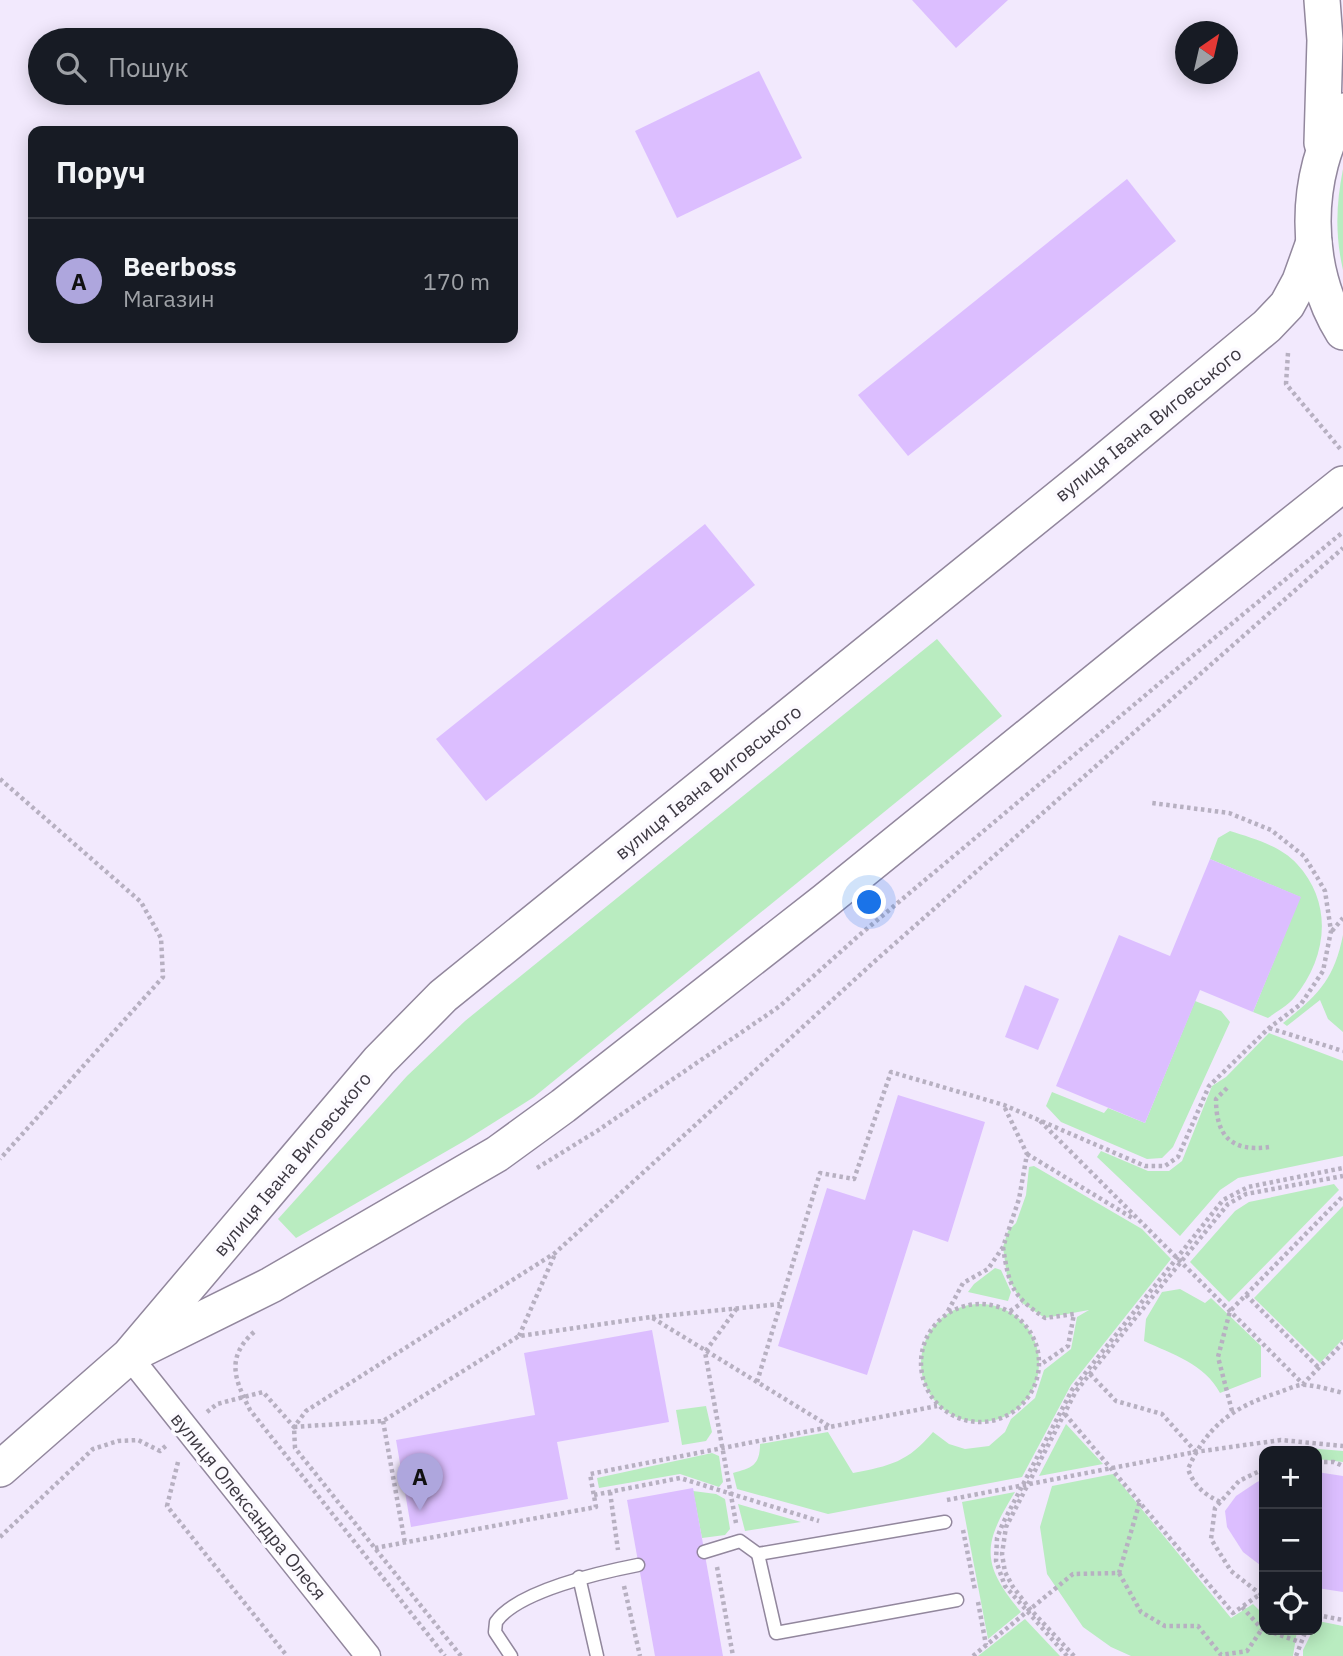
<!DOCTYPE html>
<html lang="uk">
<meta charset="utf-8">
<style>
:root{--surface:#171b24;--page:#242831;--text:#f1f3f6;--muted:#9ea1a6;--line:#363941;--accent:#aea6dd}
body{margin:0;font-family:"IBM Plex Sans",sans-serif;background:var(--page);color:var(--text)}
.controls{position:absolute;right:21px;bottom:21px;display:grid;overflow:hidden;border-radius:14px;box-shadow:0 4px 18px #0003}
.controls button{width:63px;height:63px;display:grid;place-items:center;padding:0;border:0;border-bottom:2px solid var(--line);background:var(--surface);color:var(--text);font:35px sans-serif}
.compass{position:absolute;left:1175px;top:21px;width:63px;height:63px;border-radius:50%;background:var(--surface);box-shadow:0 4px 18px #0003;rotate:34deg}
.you{position:absolute;left:870px;top:903px;width:24px;height:24px;margin:-18px;border:5px solid #fff;border-radius:50%;background:#1a73e8;box-shadow:0 0 0 10px #1a73e833}
.badge{display:grid;place-items:center;width:46px;height:46px;border-radius:50%;background:var(--accent);color:#111;font-size:23px;font-weight:700}
.pin{position:absolute;translate:-50% -58px;filter:drop-shadow(0 2px 4px #0008)}
.pin::after{content:'';position:absolute;top:37px;width:24px;height:21px;background:inherit;clip-path:polygon(0 0,100% 0,50% 100%)}
.list{margin:0;padding:0;list-style:none}
h2{display:flex;justify-content:space-between;align-items:center;height:91px;margin:0;padding:0 28px;font-size:30px}
h2 small{font-size:23px;font-weight:400;color:var(--muted)}
.list li{display:grid;grid-template-columns:46px 1fr auto;gap:21px;align-items:center;box-sizing:border-box;height:126px;padding:0 28px;border-top:2px solid var(--line)}
.list b{display:block;font-size:26px;white-space:nowrap}
.list p{margin:0;font-size:23px;white-space:nowrap;color:var(--muted)}
.list em{font-size:23px;font-style:normal;color:var(--muted)}
.icon{flex:none;width:38px;height:38px;fill:none;stroke:currentColor;stroke-width:2;stroke-linecap:round;stroke-linejoin:round}
.map{position:relative;flex:none;width:1343px;height:1656px;overflow:hidden}
.search{position:absolute;background:var(--surface);box-shadow:0 4px 18px #0003;left:28px;top:28px;width:490px;height:77px;display:flex;align-items:center;gap:18px;box-sizing:border-box;padding:0 24px;border-radius:38px;color:var(--muted);font-size:26px}
.panel{position:absolute;background:var(--surface);box-shadow:0 4px 18px #0003;left:28px;top:126px;width:490px;height:217px;border-radius:14px}
.map>svg:first-child{display:block}
.green{fill:#b9ecc0}
.building{fill:#dcbeff}
.lines{fill:none;stroke-linecap:round;stroke-linejoin:round}
.service-casing{stroke:#92879d;stroke-width:15}
.minor-casing{stroke:#92879d;stroke-width:27}
.secondary-casing{stroke:#92879d;stroke-width:38}
.path{stroke:#b7b0c1;stroke-width:4.5;stroke-dasharray:3.5 3.5;stroke-linecap:butt}
.service{stroke:#fff;stroke-width:12}
.minor{stroke:#fff;stroke-width:24}
.secondary{stroke:#fff;stroke-width:35}
.labels{text-anchor:middle;dominant-baseline:central;stroke-width:7;stroke-linejoin:round;paint-order:stroke}
.street-label{font-size:19px;fill:#3d3942;stroke:#fcfaff}
</style>
<div class="map">
<svg width="1343" height="1656" viewBox="0 0 1343 1656">
<rect width="100%" height="100%" fill="#f2e9fd"/>
<g class="green">
<path d="M1343 169V270C1335 235 1336 204 1343 169Z"/>
<path d="M937 639 1002 716 534 1097 466 1140 296 1238 278 1219 407 1076 465 1021Z"/>
<path d="M1230 831C1252 838 1281 846 1297 864 1334 904 1327 958 1294 998 1287 1006 1276 1012 1268 1018L1253 1012 1300 897 1210 859 1218 838Z"/>
<path d="M1343 935V1032L1328 1019 1320 1000 1287 1026 1283 1023C1318 995 1334 980 1343 935Z"/>
<path d="M1195 1001 1221 1011 1230 1022 1173 1147 1162 1158 1147 1159 1061 1122 1046 1106 1052 1092 1104 1113 1108 1108 1145 1123Z"/>
<path d="M1269 1033 1343 1061V1156L1238 1178 1220 1190 1180 1236 1097 1157 1101 1151 1148 1171H1169L1182 1161 1212 1086 1226 1077Z"/>
<path d="M1034 1166 1142 1229 1171 1259 1071 1385 1022 1477 828 1514 737 1489 733 1473C751 1468 760 1466 760 1444L828 1432 853 1473C890 1466 908 1462 933 1432L949 1444 965 1449 989 1446 1005 1432 1011 1419 1035 1398 1044 1370 1071 1349 1077 1317 1089 1310 1045 1318 1022 1303 1007 1276 1003 1247 1008 1231 1016 1223 1026 1195 1029 1167Z"/>
<path d="M1334 1184 1339 1190 1229 1302 1190 1262 1235 1211 1249 1202Z"/>
<path d="M1343 1206V1339L1320 1363 1254 1298Z"/>
<path d="M995 1268 1001 1270 1011 1292 1008 1301 968 1292 974 1284Z"/>
<path d="M1180 1289 1205 1303 1211 1298 1261 1346V1377L1220 1393C1205 1364 1172 1354 1144 1341L1146 1319 1162 1292Z"/>
<circle cx="980" cy="1363" r="59"/>
<path d="M706 1406 712 1432 706 1441 682 1445 676 1410Z"/>
<path d="M1066 1424 1103 1464 1039 1476Z"/>
<path d="M1296 1447 1343 1451V1462L1317 1459V1451H1276Z"/>
<path d="M712 1453 719 1456 723 1482 719 1487 680 1474 599 1488 597 1478Z"/>
<path d="M1113 1474 1231 1618 1253 1604 1264 1615V1630L1297 1631 1293 1656H1131L1111 1647 1083 1627 1047 1574 1040 1527 1052 1486Z"/>
<path d="M693 1491 716 1494 725 1499 730 1529 725 1535 702 1538Z"/>
<path d="M1015 1492C983 1544 980 1563 1021 1612L988 1639 962 1502Z"/>
<path d="M738 1504 801 1522 745 1531Z"/>
<path d="M1025 1619 1060 1656H978Z"/>
<path d="M1318 1621 1343 1626V1656H1303V1650L1313 1630H1317Z"/>
</g>
<g class="building">
<path d="M912 0H1008L956 48Z"/>
<path d="M759 71 802 158 677 218 635 131Z"/>
<path d="M1127 179 1176 241 908 456 858 395Z"/>
<path d="M705 524 755 585 486 801 436 739Z"/>
<path d="M1210 859 1301 897 1253 1012 1200 990 1145 1123 1056 1086 1119 935 1170 956Z"/>
<path d="M1025 985 1059 999 1038 1050 1005 1037Z"/>
<path d="M898 1095 985 1122 948 1242 913 1230 867 1375 778 1346 827 1188 865 1200Z"/>
<path d="M652 1330 669 1422 557 1442 568 1499 411 1527 396 1440 535 1415 524 1353Z"/>
<path d="M1317 1472 1343 1476V1592L1317 1588Z"/>
<path d="M1264 1479V1568L1243 1552 1227 1527 1225 1511 1236 1496 1257 1482Z"/>
<path d="M693 1488 723 1656H655L627 1500Z"/>
</g>
<g class="lines">
<g class="service-casing">
<g id="service">
<path d="M704 1552 740 1541 758 1554 945 1522"/>
<path d="M758 1554 776 1633 957 1600"/>
<path d="M579 1577 597 1656"/>
<path d="M511 1656 495 1632 496 1622C517 1591 602 1572 638 1565"/>
</g>
</g>
<g class="minor-casing">
<path id="minor" d="M129 1356 368 1656"/>
</g>
<g class="secondary-casing">
<g id="secondary">
<path d="M1322 0 1325 40 1322 143"/>
<path d="M1343 111C1303 174 1303 269 1343 332"/>
<path d="M144 1348 271 1285 497 1154 563 1106 825 901 1147 640 1343 484"/>
<path d="M0 1469 129 1356 379 1061 443 996 1090 473 1267 326 1287 305 1300 281 1314 242"/>
</g>
</g>
<g class="path">
<path d="M1288 353 1286 384 1342 451"/>
<path d="M0 779 141 902 161 938 163 977 0 1159"/>
<path d="M1332 931 1343 918"/>
<path d="M1269 1028 1343 1051"/>
<path d="M1227 1088 1216 1099C1216 1137 1232 1152 1269 1147"/>
<path d="M1040 1121 1303 1384 1343 1343"/>
<path d="M1027 1154 1134 1219"/>
<path d="M537 1168 597 1131 780 1006 856 938 1173 672 1343 532"/>
<path d="M1003 1247C1009 1286 1012 1296 1045 1318L1074 1314 1068 1346 1040 1365"/>
<path d="M1246 1295 1319 1368"/>
<circle cx="980" cy="1363" r="59"/>
<path d="M948 1311 963 1283 988 1269 1003 1247 1019 1199 1027 1154 1004 1106"/>
<path d="M1010 1311 1022 1303"/>
<path d="M652 1317 780 1304"/>
<path d="M254 1332C225 1358 235 1380 250 1410L445 1656"/>
<path d="M519 1336 555 1254"/>
<path d="M1090 1374 1116 1401 1162 1414 1195 1451"/>
<path d="M757 1382 820 1173 854 1179 891 1072 1004 1105 1145 1166H1165L1178 1157 1209 1086 1269 1028 1301 1004 1323 971 1331 931 1325 891 1317 877 1304 856 1271 830 1229 813 1152 803"/>
<path d="M1232 1411 1218 1357 1230 1311 1343 1196"/>
<path d="M207 1412 217 1404 263 1392 294 1427 306 1411 555 1253 875 961 1343 548"/>
<path d="M1065 1414 1233 1613 1259 1595"/>
<path d="M383 1421 405 1543"/>
<path d="M178 1462 167 1506 287 1656"/>
<path d="M1317 1462H1334L1343 1466"/>
<path d="M1264 1469 1239 1481 1215 1508 1211 1539 1231 1571 1264 1597"/>
<path d="M610 1492 618 1550"/>
<path d="M594 1495 680 1478 819 1521"/>
<path d="M947 1500 1195 1452 1281 1440 1343 1446"/>
<path d="M1220 1502C1204 1494 1194 1486 1188 1469 1207 1425 1235 1406 1280 1392 1288 1389 1298 1384 1306 1385 1318 1386 1331 1390 1343 1393"/>
<path d="M736 1523 705 1352 737 1308"/>
<path d="M963 1530 975 1590"/>
<path d="M0 1537 93 1449 118 1441 138 1440 160 1451 168 1444"/>
<path d="M375 1548 596 1507 590 1474 937 1406"/>
<path d="M717 1567 733 1656"/>
<path d="M1119 1573 1141 1612 1165 1626H1198L1221 1655 1247 1651 1262 1629"/>
<path d="M624 1586 640 1656"/>
<path d="M978 1602 986 1645"/>
<path d="M1242 1607 1262 1629 1300 1642"/>
<path d="M1317 1615 1343 1620"/>
<path d="M461 1656 295 1448 294 1427 383 1421 519 1336 651 1317 829 1426"/>
<path d="M973 1656 1073 1574 1119 1573 1140 1501"/>
<path d="M1067 1656 1005 1586 996 1561 997 1538 1003 1523 1072 1390 1223 1200 1248 1187 1343 1168"/>
<path d="M1074 1656 1030 1609 1013 1587 1005 1572 1002 1554 1006 1527 1076 1391 1228 1204 1246 1194 1343 1176"/>
<path d="M1296 1656 1306 1630"/>
</g>
<use href="#service" class="service"/>
<use href="#minor" class="minor"/>
<use href="#secondary" class="secondary"/>
</g>
<g class="labels">
<g class="street-label">
<text transform="translate(1148 424) rotate(-39)">вулиця Івана Виговського</text>
<text transform="translate(708 782) rotate(-39)">вулиця Івана Виговського</text>
<text transform="translate(292 1164) rotate(-50)">вулиця Івана Виговського</text>
<text transform="translate(249 1506) rotate(51)">вулиця Олександра Олеся</text>
</g>
</g>
</svg>
<div class="controls">
<button>+</button>
<button>−</button>
<button><svg class="icon" aria-label="locate" viewBox="0 0 24 24"><circle cx="12" cy="12" r="6"/><path d="M12 2v4M12 18v4M2 12h4M18 12h4"/></svg></button>
</div>
<svg class="compass" viewBox="-18 -18 36 36"><path d="M0-13l5 13h-10z" fill="#e53935"/><path d="M0 13l5-13h-10z" fill="#9ea1a6"/></svg>
<div class="you"></div>
<div class="pin badge" style="left:420px;top:1511px">A</div>
<div class="search"><svg class="icon" aria-label="search" viewBox="0 0 24 24"><circle cx="10" cy="10" r="6"/><path d="M15 15l6 6"/></svg>Пошук</div>
<section class="panel">
<h2>Поруч<small></small></h2>
<ul class="list">
<li><span class="badge">A</span><div><b>Beerboss</b><p>Магазин</p></div><em>170 m</em></li>
</ul>
</section>
</div>
